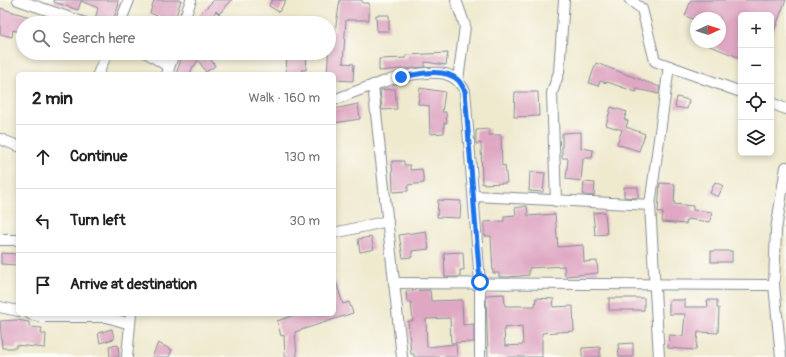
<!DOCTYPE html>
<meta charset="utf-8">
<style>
:root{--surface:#fff;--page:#f6f6f6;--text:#202124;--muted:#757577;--line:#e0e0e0}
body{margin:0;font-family:Pangolin,sans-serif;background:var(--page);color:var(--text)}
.controls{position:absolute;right:12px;top:12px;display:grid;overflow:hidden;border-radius:6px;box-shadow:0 2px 6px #0003}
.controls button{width:36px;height:36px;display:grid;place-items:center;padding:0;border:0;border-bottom:1px solid var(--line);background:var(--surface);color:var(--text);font:20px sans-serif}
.compass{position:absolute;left:690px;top:12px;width:36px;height:36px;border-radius:50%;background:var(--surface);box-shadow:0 2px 6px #0003;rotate:87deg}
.stop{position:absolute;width:12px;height:12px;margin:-9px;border:3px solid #1a73e8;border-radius:50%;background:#fff}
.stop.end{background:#1a73e8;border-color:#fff;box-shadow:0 1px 4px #0008}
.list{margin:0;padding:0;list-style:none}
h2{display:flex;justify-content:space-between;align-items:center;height:52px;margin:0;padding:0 16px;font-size:17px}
h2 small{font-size:13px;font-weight:400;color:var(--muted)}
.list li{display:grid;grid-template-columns:26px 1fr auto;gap:12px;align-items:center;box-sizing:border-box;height:64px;padding:0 16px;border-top:1px solid var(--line)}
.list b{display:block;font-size:15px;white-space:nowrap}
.list em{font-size:13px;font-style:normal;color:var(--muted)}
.icon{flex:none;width:22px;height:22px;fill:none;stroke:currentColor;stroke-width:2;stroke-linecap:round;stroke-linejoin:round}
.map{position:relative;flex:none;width:786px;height:357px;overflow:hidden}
.search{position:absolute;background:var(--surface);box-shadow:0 2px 6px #0003;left:16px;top:16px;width:320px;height:44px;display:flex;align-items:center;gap:10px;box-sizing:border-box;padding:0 14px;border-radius:22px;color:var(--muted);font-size:15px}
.panel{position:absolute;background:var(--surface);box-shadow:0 2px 6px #0003;left:16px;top:72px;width:320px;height:244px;border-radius:6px}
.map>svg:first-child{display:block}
.building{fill:#dfa7c3;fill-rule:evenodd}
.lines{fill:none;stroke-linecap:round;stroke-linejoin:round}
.street-casing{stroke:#858c96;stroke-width:12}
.street{stroke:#fff;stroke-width:10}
.route{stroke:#1a73e8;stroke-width:5}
</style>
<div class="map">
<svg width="786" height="357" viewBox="0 0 786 357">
<rect width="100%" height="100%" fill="#fdfcf7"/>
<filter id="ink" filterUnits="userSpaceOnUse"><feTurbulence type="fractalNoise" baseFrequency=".025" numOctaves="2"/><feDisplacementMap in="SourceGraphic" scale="8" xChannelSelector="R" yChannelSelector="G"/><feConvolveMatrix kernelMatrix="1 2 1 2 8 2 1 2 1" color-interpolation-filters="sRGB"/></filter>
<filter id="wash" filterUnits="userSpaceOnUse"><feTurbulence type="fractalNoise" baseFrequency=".012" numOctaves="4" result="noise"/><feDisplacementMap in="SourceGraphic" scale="16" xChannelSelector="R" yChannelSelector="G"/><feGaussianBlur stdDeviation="0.9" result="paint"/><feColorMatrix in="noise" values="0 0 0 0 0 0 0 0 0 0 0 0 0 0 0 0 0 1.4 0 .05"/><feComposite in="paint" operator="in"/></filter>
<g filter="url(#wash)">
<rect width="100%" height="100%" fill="#efe9ce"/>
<g id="blocks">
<g class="building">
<path d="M54 0H118L117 4H119L112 23H94L98 8 81 1 78 10 54 2Z"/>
<path d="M154 0H181L174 23H158L160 17 150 13Z"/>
<path d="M214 0H232L219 14 216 11 210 23H202L195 19Z"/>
<path d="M272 0H286L279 12 269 6Z"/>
<path d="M340 0H362V3H369V20H346L343 63 354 64 353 81 334 80V74H327L330 31H335Z"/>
<path d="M691 0H786L772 36 771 15H741V58L702 43 720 42V18H696V20L685 16Z"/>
<path d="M0 8 43 21V23H23V33L13 30 12 37 0 34Z"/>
<path d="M376 15H389V31H377Z"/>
<path d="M180 53H202L210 58 215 66 206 72 198 60 194 67 193 66 190 74H176L181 60 179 58Z"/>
<path d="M287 53H307L306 70H301L302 74H286Z"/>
<path d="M448 53 446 65 425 62V67L379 71V59L406 58V55Z"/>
<path d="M596 63 660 87 659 94 637 89 636 92 607 82V83L600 81 598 86 589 83Z"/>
<path d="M420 88 445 92 442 112H446L447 123H444V133L430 134 429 106 418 104Z"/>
<path d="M395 89 397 109 382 110 380 90Z"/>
<path d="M515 92H538L539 116 514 117Z"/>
<path d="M677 97 689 100 687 109 675 107Z"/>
<path d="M358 104 360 119 334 123V109Z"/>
<path d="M611 107 627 112 624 119 628 121 626 127 645 134 639 151 617 144 622 130 606 125Z"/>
<path d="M489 129V135H501L502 166 505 165 507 183 482 184 481 143 476 144V130Z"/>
<path d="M581 132V148L593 150 592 158H583L581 181 566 179 568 158H562V133Z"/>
<path d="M392 161H404V165H410V170L422 169 424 183 408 185V191L393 192Z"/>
<path d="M530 172 545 173 543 192 529 191Z"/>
<path d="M584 182 595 183 594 196 583 195Z"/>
<path d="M715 182 723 186 718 197 710 193Z"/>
<path d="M660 183 675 184 674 204 693 206V210L712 212 710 222 687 219 686 224 662 222 663 213 658 212Z"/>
<path d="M624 187H638V198L624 197Z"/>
<path d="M438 200 461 201 460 218 437 217Z"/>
<path d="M527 206 528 216 555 214 558 247 583 245 584 262 597 261 598 273 565 276 564 266 529 268V275L509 277H499V273H493L491 236H484V222L504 221V216L516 215 515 208Z"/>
<path d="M605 212 607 234 595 235 593 213Z"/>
<path d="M426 231 429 249 412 251V257L403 258 399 235Z"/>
<path d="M371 237 374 249 360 252 358 239Z"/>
<rect x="711" y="251" width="21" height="11"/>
<path d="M463 252 464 270H460V277H445L444 253Z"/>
<path d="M1 253 18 254V265L1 264Z"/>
<path d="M336 282 343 304 349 302 353 313 295 332 297 357H285L284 335 281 336 277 321 298 314H334V283Z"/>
<path d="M430 290 431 301 462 300 463 325 474 324V342L451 343 450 318 426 319 427 347 456 344 457 357H414V354H411L408 321H413L411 302H407L406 291Z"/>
<path d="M504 294 505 306H535L536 298 554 299 553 307 573 306 574 331 542 333V357H488L486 295ZM522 326 523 345 505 346 504 328Z"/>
<rect x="609" y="298" width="35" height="12"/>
<path d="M669 300H685V307H708L707 300H717V308H719L718 333 698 332 696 350 668 348 669 335 683 336 685 314H669Z"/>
<path d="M17 320 29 322V327L42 328 41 334H46L45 348 16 345V348H2L0 321Z"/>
<path d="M112 329 114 339 100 343 98 333Z"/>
<path d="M158 343 172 350 169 357H152Z"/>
<path d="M633 343V357H619L618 344Z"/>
<path d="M118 345 119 357H110L109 346Z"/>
<path d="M600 347V357H582V348Z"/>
</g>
</g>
</g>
<g filter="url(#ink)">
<use href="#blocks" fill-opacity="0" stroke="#858c96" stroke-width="1"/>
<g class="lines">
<g class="street-casing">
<g id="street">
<path d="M18 0 85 23"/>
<path d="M456 0 465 26 458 80"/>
<path d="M630 0 642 9 655 61 741 92"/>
<path d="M120 23 129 0"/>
<path d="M183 23 191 0"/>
<path d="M147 53 169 67"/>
<path d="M98 74 107 53"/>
<path d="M167 74 174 53"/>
<path d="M373 85 402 357"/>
<path d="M334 100C362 89 415 67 445 74 455 76 460 83 465 91L480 282V357"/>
<path d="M771 103 786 109"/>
<path d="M0 139 18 146"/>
<path d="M474 196 650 205"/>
<path d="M556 201 552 93 559 72 564 0"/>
<path d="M334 233 388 221"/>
<path d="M0 240H18"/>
<path d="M394 283 774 285"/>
<path d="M0 307 18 311"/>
<path d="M30 314 41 317H107"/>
<path d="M106 314 107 317 130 324 127 357"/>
<path d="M130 324 131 314"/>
<path d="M659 357 650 205 669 66"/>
<path d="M781 357 774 285 776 230 786 167"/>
</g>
</g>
<use href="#street" class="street"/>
</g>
</g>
<g class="lines" filter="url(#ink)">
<path class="route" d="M401 77C418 74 444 67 458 80 461 83 463 88 465 91L480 282"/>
</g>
</svg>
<div class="controls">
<button>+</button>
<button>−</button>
<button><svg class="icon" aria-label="locate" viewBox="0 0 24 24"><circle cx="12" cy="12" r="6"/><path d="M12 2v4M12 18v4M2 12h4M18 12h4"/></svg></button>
<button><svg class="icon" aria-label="layers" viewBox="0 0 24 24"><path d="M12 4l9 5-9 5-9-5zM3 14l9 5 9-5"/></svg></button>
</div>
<svg class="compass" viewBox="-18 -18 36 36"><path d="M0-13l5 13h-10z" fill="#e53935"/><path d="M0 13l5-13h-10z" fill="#757577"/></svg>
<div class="stop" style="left:480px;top:282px"></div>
<div class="stop end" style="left:401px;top:77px"></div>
<div class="search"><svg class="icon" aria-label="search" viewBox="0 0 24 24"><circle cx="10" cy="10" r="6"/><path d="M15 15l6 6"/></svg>Search here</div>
<section class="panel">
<h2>2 min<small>Walk · 160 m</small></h2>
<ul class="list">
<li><svg class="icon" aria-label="ahead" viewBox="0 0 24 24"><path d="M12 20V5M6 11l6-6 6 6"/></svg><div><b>Continue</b></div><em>130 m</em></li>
<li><svg class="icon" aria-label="left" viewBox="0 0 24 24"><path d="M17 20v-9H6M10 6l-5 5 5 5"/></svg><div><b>Turn left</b></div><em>30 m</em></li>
<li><svg class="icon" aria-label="arrive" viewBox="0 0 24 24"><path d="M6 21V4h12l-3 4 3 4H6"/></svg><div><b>Arrive at destination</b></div></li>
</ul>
</section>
</div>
